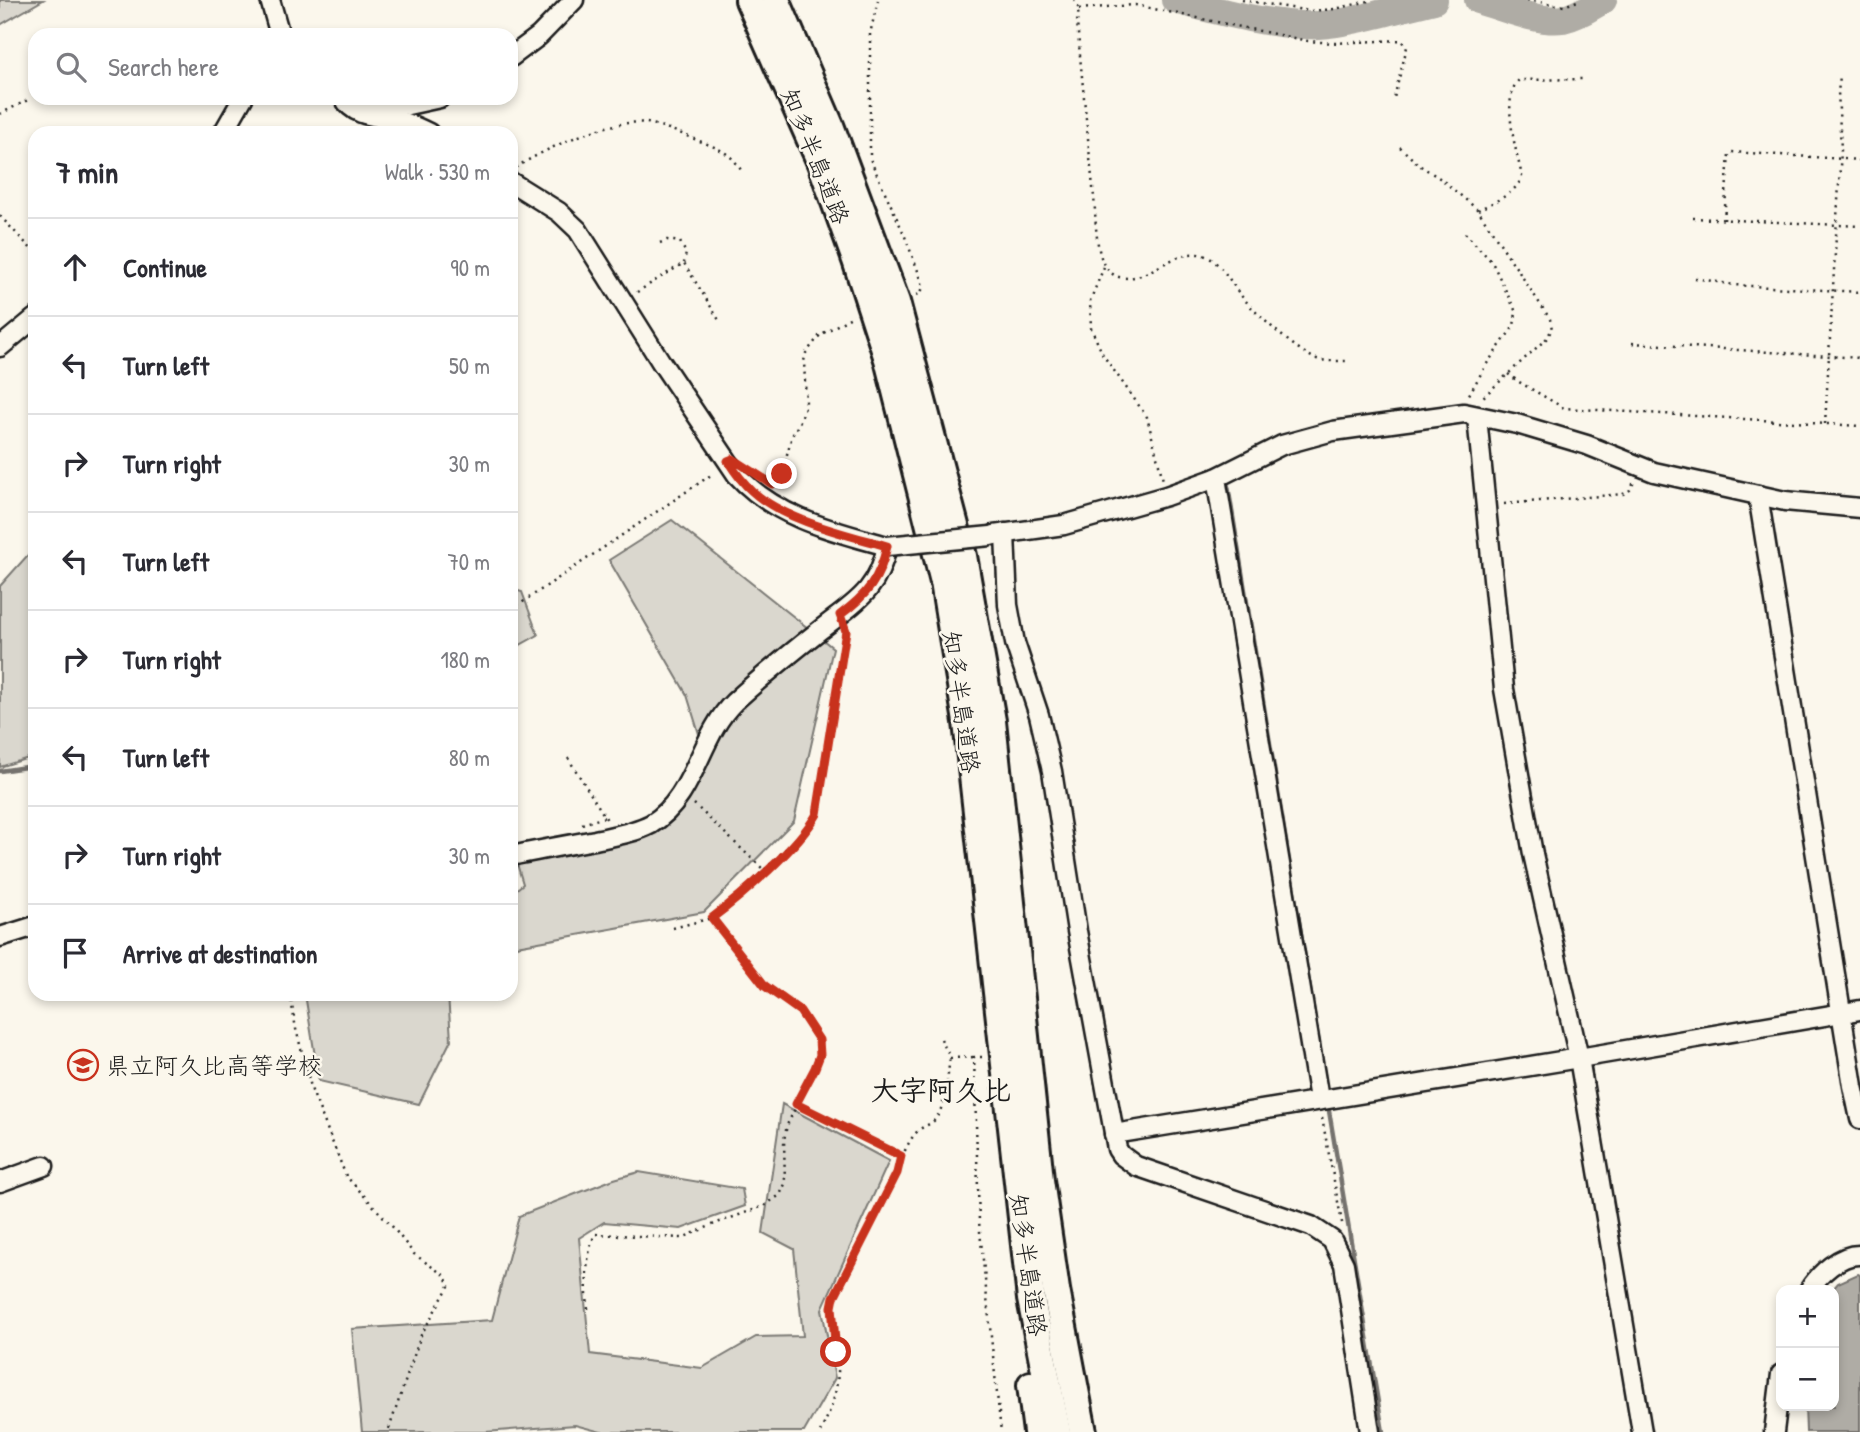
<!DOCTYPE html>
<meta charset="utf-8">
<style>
:root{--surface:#fff;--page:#f7f7f7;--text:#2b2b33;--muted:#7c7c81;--line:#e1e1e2}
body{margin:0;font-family:"Patrick Hand","Klee One",sans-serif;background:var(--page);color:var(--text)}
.controls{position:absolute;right:21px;bottom:21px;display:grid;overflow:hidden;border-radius:14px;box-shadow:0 4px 10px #0003}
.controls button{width:63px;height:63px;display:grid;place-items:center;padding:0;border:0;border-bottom:2px solid var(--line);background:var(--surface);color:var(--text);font:35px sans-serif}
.stop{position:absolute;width:21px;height:21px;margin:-16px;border:5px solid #c8321e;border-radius:50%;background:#fff}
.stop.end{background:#c8321e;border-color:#fff;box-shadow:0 2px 7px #0008}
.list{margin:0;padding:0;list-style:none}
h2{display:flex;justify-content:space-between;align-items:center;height:91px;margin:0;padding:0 28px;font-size:30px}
h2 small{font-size:23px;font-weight:400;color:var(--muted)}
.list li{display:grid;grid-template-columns:46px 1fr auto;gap:21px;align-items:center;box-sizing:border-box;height:98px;padding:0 28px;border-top:2px solid var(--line)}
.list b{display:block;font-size:26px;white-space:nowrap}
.list em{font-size:23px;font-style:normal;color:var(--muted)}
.icon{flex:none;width:38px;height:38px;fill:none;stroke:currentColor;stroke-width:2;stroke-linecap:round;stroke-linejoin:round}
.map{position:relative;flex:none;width:1860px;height:1432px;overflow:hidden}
.search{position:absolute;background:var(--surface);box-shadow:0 4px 10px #0003;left:28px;top:28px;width:490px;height:77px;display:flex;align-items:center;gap:18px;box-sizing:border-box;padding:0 24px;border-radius:21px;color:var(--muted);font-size:26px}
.panel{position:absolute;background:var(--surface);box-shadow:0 4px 10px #0003;left:28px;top:126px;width:490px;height:875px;border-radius:21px}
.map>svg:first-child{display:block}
.green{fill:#dad7ce;stroke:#7b7a75;stroke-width:2}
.water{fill:#afaca5;stroke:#74726e;stroke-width:2}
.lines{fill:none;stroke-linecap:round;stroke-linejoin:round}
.stream{stroke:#74726e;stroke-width:4.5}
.river{stroke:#afaca5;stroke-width:28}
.minor-casing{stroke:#1c1c1c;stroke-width:23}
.highway-casing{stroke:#1c1c1c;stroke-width:32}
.path{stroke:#1c1c1c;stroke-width:2.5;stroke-dasharray:2 5;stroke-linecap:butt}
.minor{stroke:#fbf7ec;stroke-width:18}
.highway{stroke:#fbf7ec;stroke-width:26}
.minor-bridge-casing{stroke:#1c1c1c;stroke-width:23;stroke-linecap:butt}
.minor-bridge{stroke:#fbf7ec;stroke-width:18}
.route{stroke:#c8321e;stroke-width:9}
.labels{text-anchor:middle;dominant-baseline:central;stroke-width:5;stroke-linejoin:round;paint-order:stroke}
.street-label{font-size:24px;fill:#1c1c1c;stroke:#fbf7ec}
.poi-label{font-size:24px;fill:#1c1c1c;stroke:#fbf7ec;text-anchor:start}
.quarter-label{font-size:28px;font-weight:bold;fill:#1c1c1c;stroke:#fbf7ec}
</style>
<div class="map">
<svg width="1860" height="1432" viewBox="0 0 1860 1432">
<rect width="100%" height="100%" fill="#fbf7ec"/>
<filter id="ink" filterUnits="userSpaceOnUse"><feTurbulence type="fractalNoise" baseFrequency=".0143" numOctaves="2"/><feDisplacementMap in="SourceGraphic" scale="14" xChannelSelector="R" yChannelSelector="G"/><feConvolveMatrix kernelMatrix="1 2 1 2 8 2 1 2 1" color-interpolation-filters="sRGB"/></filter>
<g filter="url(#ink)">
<g class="green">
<path d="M0 0H43L0 25Z"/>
<path d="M672 520 833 648 794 821 704 912 511 947V894L523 884 517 864 645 836 679 811 707 760 687 695 609 560Z"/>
<path d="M35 547V756L0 767V586Z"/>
<path d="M511 589 522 592 538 635 511 650Z"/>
<path d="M305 994H448L451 1040 419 1104 319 1081Z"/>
<path d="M782 1104 889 1161 822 1309 835 1378 804 1432H601L575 1425 485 1432H362L352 1329 492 1320 519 1216 614 1179 639 1172 742 1189 745 1206 681 1229 604 1222 579 1238 590 1354 702 1368 756 1337 803 1336 794 1249 763 1233Z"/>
</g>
<path class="water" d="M1858 1274 1860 1275V1432H1806L1805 1406H1834L1832 1290 1838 1283Z"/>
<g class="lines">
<g class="stream">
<path d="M1228 486 1324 1075"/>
<path d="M0 771 26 767 35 762"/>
<path d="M1328 1105 1383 1432"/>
</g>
<g class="river">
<path d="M1175 0C1217 11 1275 27 1318 25 1354 23 1398 8 1434 0"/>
<path d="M1478 0C1501 7 1540 23 1563 19 1577 16 1591 7 1603 0"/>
</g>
<g class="minor-casing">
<g id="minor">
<path d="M270 0 280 35"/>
<path d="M511 57 539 36 574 0"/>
<path d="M344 98C354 119 384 116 403 122 412 125 421 129 429 133"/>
<path d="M356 98 408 105 440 98"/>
<path d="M223 133 243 98"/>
<path d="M511 182 559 212 578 230 661 362 737 475C776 518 833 531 887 546 878 592 854 603 820 630 791 653 761 677 734 702 699 736 695 798 651 824 634 833 613 836 595 840 567 845 539 850 511 856"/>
<path d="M0 347 35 318"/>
<path d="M1477 417 1504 689 1533 854 1579 1058 1642 1432"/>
<path d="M1216 478 1319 1099"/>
<path d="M1758 495 1853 1086 1860 1119"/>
<path d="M1005 533 1008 605 1015 643 1039 715 1052 771 1077 931 1117 1149 1121 1155 1136 1166 1311 1226 1332 1240 1344 1264 1370 1432"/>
<path d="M994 535 1064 525 1166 496 1216 478 1282 445 1333 431 1464 413 1517 424 1587 445 1654 472 1785 501 1860 508"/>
<path d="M0 937 35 926"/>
<path d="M1114 1134 1579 1058 1860 1010"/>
<path d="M0 1182 44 1166"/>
<path d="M1809 1290C1819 1274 1840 1254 1860 1255"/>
<path d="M1774 1432 1781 1374"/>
</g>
</g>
<g class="highway-casing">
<g id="highway">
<path d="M749 0 821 163 856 260 888 359 944 582 967 722 1031 1299 1057 1432"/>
<path d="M776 0 831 128 896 302 963 556 992 721 1040 1180 1056 1290 1083 1432"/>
<path d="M1031 1385 1037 1432"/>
</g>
</g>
<g class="path">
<path d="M878 0 870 34V159L904 234 921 279 923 287 921 293 917 295"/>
<path d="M1074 0 1079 9 1077 22C1082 80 1088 139 1094 197 1096 218 1095 246 1104 265 1106 269 1112 274 1116 276 1149 289 1186 229 1219 266 1229 276 1235 290 1245 300 1258 316 1296 350 1314 358 1324 362 1336 361 1346 361"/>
<path d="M1242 0 1310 11 1335 9 1373 0"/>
<path d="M1527 0 1564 6 1580 0"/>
<path d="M1079 9 1135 5 1308 41 1334 43 1402 40 1407 47 1394 98"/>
<path d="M0 114 30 99"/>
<path d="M1400 147 1419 165 1441 179 1478 210 1550 319 1552 329 1547 338 1482 398"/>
<path d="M516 167C548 148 608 118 647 123 664 126 681 134 697 140 719 149 732 152 743 174"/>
<path d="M1478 210C1493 202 1517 194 1522 176 1517 154 1500 97 1519 80L1584 79"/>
<path d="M0 216 35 253"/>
<path d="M1693 218 1860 226"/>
<path d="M1724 220 1729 154 1732 152 1860 160"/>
<path d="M1465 233 1492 262 1516 312 1514 326 1486 365 1467 398"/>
<path d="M660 243 667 240 680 242 686 253 684 263"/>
<path d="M1104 267 1090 301 1091 328 1103 355 1147 417 1163 480"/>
<path d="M1695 278 1734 285 1860 292"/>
<path d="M637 292 684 263 719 320"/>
<path d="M1632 343 1860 358"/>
<path d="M1508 374 1519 382 1564 408 1860 426"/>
<path d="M1825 424 1841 150 1838 91 1840 78"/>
<path d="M772 484 780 480 792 436 801 419 806 404 804 361 806 353 820 335 853 316"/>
<path d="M1504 504 1623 494 1630 490 1634 482"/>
<path d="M511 610 714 473"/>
<path d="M568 758 607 820"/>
<path d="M694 804 765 871"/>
<path d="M582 824 605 817"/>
<path d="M673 928 712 918 728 906 810 826 817 814 821 799 846 630"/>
<path d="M290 994 296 1029 312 1091 346 1176 391 1225 414 1254 445 1276 449 1286 421 1335 388 1432"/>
<path d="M941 1039 950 1058 974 1057"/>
<path d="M982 1057H974L979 1222 1001 1432"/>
<path d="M796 1104 901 1156"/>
<path d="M1322 1118 1343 1228"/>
<path d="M588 1309C586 1285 585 1257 595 1234L682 1238 717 1223 764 1206 780 1195 785 1184 784 1140 787 1125 815 1068 820 1055 819 1040 800 1011 765 986 712 918"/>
<path d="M820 1432C844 1388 840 1355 833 1307L834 1297 897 1173C900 1160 909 1138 919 1130 925 1125 933 1124 937 1117 947 1100 947 1077 950 1058"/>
</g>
<use href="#minor" class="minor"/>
<use href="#highway" class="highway"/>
<g class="minor-bridge-casing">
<path id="minor-bridge" d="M887 546 991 536"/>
</g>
<use href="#minor-bridge" class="minor-bridge"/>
</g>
</g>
<g class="lines" filter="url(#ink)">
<path class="route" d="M782 474 780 480 772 484 733 459 728 461C735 472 743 483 752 491 785 521 845 534 887 546 880 579 867 595 840 615L846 631 817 814C799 846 743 895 712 918L765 986 800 1011 819 1040 820 1055 815 1068 796 1104 901 1156 897 1173 834 1297 832 1307 836 1352"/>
</g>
<defs>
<g id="school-ring" transform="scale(1.575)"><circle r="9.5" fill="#fbf7ec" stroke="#c8321e" stroke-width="1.5"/><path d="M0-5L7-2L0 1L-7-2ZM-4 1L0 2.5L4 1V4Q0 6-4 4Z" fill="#c8321e"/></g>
</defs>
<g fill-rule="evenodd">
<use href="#school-ring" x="83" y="1065"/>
</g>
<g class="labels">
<g class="street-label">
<text transform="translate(816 156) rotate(68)">知多半島道路</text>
<text transform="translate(962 702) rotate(82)">知多半島道路</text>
<text transform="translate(1029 1265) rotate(82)">知多半島道路</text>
</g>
<g class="poi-label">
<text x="106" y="1065">県立阿久比高等学校</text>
</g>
<g class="quarter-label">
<text x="941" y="1090">大字阿久比</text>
</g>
</g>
</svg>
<div class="controls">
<button>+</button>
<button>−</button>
</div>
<div class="stop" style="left:836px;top:1352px"></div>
<div class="stop end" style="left:782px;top:474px"></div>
<div class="search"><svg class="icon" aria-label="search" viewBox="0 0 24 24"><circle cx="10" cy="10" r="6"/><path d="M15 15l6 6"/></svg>Search here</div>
<section class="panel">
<h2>7 min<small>Walk · 530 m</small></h2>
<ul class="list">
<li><svg class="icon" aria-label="ahead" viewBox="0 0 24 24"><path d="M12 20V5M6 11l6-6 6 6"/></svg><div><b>Continue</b></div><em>90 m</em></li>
<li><svg class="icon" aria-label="left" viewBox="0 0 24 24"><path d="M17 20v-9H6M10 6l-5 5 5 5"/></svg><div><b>Turn left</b></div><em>50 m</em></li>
<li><svg class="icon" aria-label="right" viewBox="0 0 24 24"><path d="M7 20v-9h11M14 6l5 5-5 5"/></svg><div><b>Turn right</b></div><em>30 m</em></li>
<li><svg class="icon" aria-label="left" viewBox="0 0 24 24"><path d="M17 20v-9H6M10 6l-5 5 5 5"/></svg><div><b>Turn left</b></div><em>70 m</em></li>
<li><svg class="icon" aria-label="right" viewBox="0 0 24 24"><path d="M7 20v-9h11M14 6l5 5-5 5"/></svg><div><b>Turn right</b></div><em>180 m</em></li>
<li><svg class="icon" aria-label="left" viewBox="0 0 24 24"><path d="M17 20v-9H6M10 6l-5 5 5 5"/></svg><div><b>Turn left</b></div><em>80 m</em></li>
<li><svg class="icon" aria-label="right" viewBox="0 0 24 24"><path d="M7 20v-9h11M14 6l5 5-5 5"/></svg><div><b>Turn right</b></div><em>30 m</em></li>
<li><svg class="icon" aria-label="arrive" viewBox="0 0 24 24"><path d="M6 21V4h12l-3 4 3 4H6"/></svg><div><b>Arrive at destination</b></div></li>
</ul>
</section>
</div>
